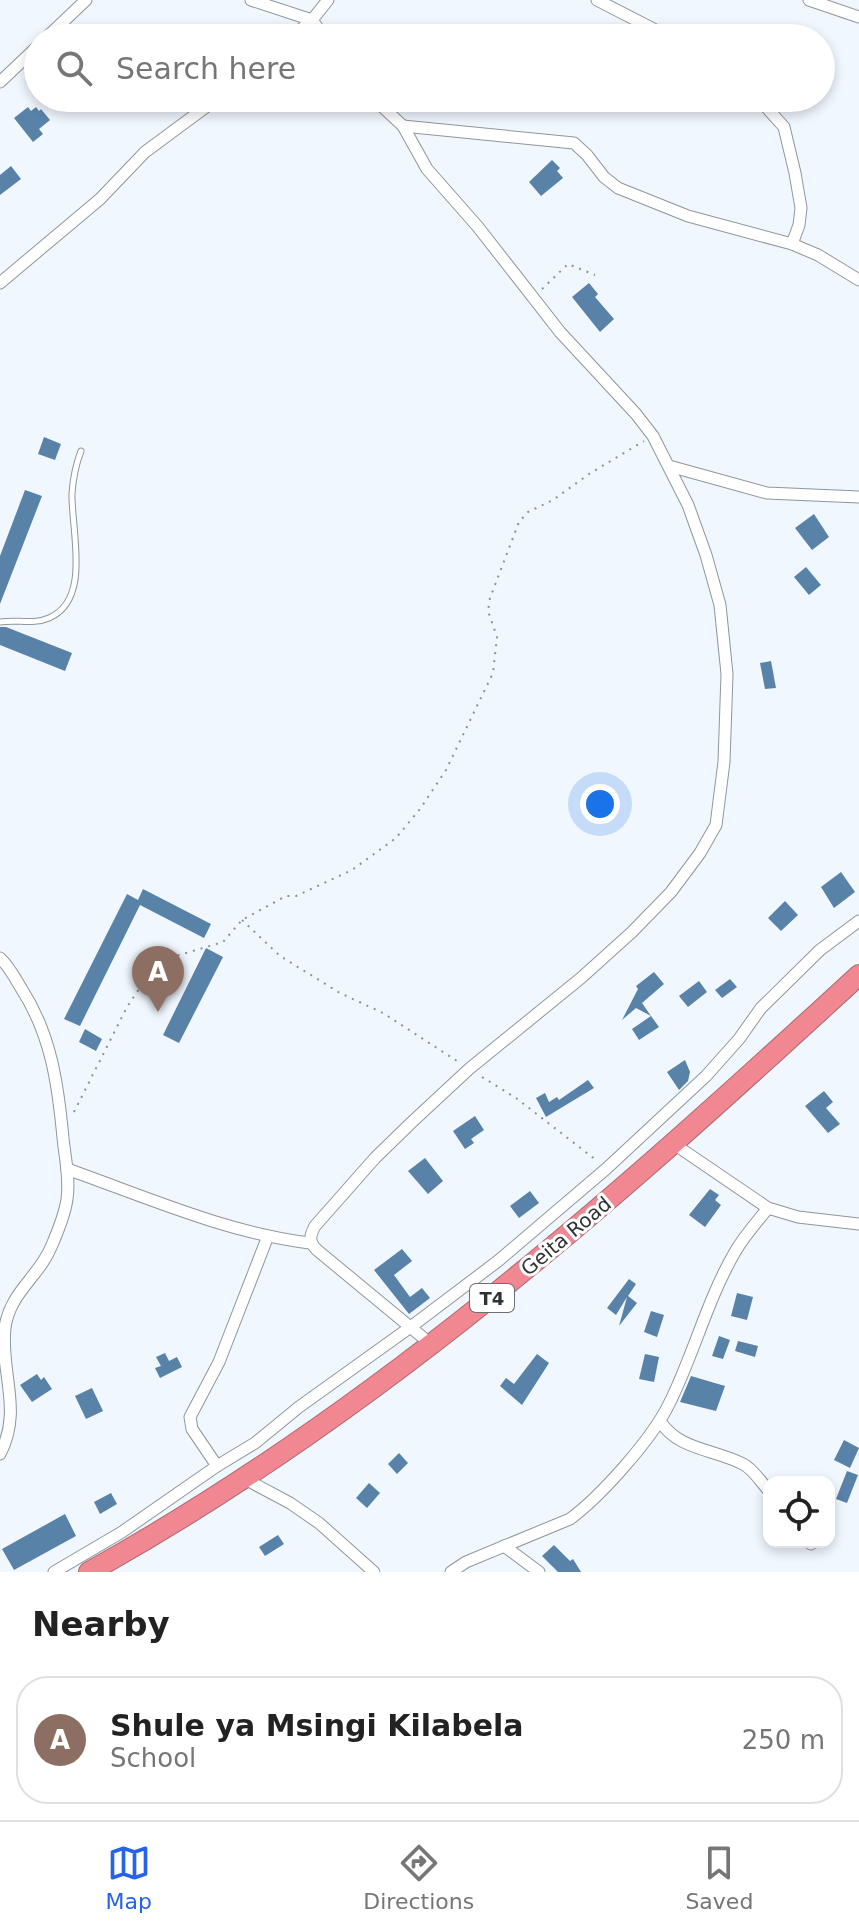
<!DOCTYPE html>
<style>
:root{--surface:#fff;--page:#f6f6f6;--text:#222;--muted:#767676;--line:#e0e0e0;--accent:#2563eb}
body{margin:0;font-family:"DejaVu Sans",sans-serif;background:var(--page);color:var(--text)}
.controls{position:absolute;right:24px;bottom:24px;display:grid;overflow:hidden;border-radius:16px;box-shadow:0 4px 12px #0003}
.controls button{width:72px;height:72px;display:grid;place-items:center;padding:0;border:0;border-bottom:2px solid var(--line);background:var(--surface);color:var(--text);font:40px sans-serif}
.you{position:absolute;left:600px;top:804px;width:28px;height:28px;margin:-20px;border:6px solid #fff;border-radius:50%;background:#1a73e8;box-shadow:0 0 0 12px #1a73e833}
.badge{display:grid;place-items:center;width:52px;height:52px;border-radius:50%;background:var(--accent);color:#fff;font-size:26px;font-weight:700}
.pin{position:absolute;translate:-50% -66px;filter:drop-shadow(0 2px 4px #0008)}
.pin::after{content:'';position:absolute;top:42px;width:28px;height:24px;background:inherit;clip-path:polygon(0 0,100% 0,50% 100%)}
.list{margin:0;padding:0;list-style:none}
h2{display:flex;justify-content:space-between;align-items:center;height:104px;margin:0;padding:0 32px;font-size:34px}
h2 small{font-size:26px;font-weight:400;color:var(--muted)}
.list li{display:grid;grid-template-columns:52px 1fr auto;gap:24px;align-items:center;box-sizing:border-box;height:128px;margin:0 16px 16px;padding:0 16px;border:2px solid var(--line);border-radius:32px}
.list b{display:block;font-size:30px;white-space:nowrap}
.list p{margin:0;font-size:26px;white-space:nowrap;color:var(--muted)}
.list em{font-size:26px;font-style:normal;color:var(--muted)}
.icon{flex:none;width:44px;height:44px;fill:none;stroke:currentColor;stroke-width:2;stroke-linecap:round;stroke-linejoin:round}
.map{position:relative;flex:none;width:859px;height:1572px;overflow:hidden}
.search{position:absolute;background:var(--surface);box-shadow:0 4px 12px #0003;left:24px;right:24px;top:24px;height:88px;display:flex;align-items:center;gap:20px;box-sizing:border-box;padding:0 28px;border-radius:44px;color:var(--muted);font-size:30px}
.sheet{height:248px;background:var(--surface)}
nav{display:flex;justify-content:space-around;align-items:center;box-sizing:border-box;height:112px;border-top:2px solid var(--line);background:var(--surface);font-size:22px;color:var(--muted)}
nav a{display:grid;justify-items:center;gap:4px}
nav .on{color:var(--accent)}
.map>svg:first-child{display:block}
.building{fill:#5982a9}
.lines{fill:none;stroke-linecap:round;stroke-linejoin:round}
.lane-casing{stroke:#8e969e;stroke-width:7}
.street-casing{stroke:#8e969e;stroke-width:13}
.highway-casing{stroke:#ad6971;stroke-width:22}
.path{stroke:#8d9297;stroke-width:2;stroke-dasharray:2 6;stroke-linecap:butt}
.lane{stroke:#fff;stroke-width:5}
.street{stroke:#fff;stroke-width:11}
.highway{stroke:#f18791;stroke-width:20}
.labels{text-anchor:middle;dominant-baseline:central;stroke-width:6;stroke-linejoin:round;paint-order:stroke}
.shield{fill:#fff;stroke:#6d7072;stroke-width:2}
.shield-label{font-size:18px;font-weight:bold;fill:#2e3235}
.street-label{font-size:20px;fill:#2e3235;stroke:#fff}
</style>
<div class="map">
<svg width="859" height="1572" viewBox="0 0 859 1572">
<rect width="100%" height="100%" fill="#f0f7fe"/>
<g class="building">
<path d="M28 107 31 111 36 107 39 111 41 109 50 120 39 129 43 134 33 142 14 118Z"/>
<path d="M552 160 560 168 557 171 563 178 541 196 529 182Z"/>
<path d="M11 166 21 179 0 195V175Z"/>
<path d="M589 283 598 294 595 297 614 319 600 332 572 297Z"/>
<path d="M44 437 61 444 55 460 38 454Z"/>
<path d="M25 490 42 496 0 604V556Z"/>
<path d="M814 514 829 537 812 550 795 528Z"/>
<path d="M806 567 821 585 809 595 794 577Z"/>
<path d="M0 627H6L72 653 65 671 0 645Z"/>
<path d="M771 661 776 688 765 689 760 663Z"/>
<path d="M841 872 855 892 834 908 821 887Z"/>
<path d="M143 889 211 924 204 938 140 905 80 1026 64 1019 127 894 138 900Z"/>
<path d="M785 901 798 915 781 931 768 918Z"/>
<path d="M206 948 223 957 179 1043 163 1035Z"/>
<path d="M654 972 664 984 642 1003 651 1016 636 1008 622 1020 638 989 636 986Z"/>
<path d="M730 979 737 987 722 998 715 990Z"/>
<path d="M699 981 707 992 688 1007 679 996Z"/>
<path d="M651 1016 659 1027 639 1040 632 1029Z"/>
<path d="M85 1029 102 1039 96 1051 79 1042Z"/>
<path d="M685 1060 690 1072 688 1081 679 1090 667 1072Z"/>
<path d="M588 1080 594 1088 546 1117 536 1098 545 1093 549 1102 557 1097 559 1100Z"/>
<path d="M824 1091 833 1102 826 1108 840 1124 828 1133 805 1106Z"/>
<path d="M475 1116 484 1130 471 1139 474 1143 465 1149 453 1131Z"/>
<path d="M425 1158 443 1181 428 1194 408 1171Z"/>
<path d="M710 1189 719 1195 715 1200 721 1205 705 1227 689 1215Z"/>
<path d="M530 1191 539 1203 519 1218 510 1206Z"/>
<path d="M402 1249 412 1261 394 1275 410 1297 422 1288 430 1298 409 1314 374 1270Z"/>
<path d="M629 1279 636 1284 628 1296 637 1303 619 1326 627 1297 616 1315 607 1308Z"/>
<path d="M737 1293 753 1297 747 1320 731 1316Z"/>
<path d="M651 1311 664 1315 657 1337 644 1332Z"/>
<path d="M719 1336 730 1340 723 1359 712 1356Z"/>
<path d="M738 1341 758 1346 755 1357 735 1351Z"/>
<path d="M165 1353 169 1361 177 1357 182 1367 160 1378 155 1368 161 1366 156 1357Z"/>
<path d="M537 1354 549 1363 522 1405 500 1386 506 1378 514 1384Z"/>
<path d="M645 1354 659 1357 654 1382 639 1379Z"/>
<path d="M37 1374 41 1380 44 1377 52 1389 32 1402 20 1385Z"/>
<path d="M691 1376 725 1386 716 1411 680 1402Z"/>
<path d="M92 1388 103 1411 86 1419 75 1396Z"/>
<path d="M844 1440 859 1448 850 1468 834 1460Z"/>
<path d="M399 1453 408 1463 397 1474 388 1464Z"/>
<path d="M847 1471 858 1475 847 1503 836 1499Z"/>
<path d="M369 1483 380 1493 367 1508 356 1498Z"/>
<path d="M111 1493 117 1504 100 1514 94 1502Z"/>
<path d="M65 1514 76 1536 14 1570 2 1549Z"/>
<path d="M278 1535 284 1544 265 1556 259 1547Z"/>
<path d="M554 1545 570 1561 573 1559 581 1572H558L542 1556Z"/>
</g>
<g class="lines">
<g class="lane-casing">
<path id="lane" d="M0 622C16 619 33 625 49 618 92 600 71 530 72 493 73 479 76 464 81 451"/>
</g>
<g class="street-casing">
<g id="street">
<path d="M251 0 312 20 325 38"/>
<path d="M597 0 671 38"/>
<path d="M809 0 859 17"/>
<path d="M46 38 86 0"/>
<path d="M291 38 312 20 328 0"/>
<path d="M0 82 38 46"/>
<path d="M373 98 403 126 427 169 478 227 560 332 636 414 653 436 688 505 706 555 720 605 727 674 724 762 716 825 700 853 671 892 632 932 581 978 469 1069 412 1122 375 1158 315 1226C309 1237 309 1242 317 1250L432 1345"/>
<path d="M758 98 784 127 795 173 801 208 799 225 792 244"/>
<path d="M403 126 574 143 587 155 604 177 618 188 688 216 792 244 818 255 859 280"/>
<path d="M0 283 100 199 145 152 218 98"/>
<path d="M669 466 767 493 859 497"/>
<path d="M0 958C9 966 15 978 21 988 51 1034 58 1084 63 1138 65 1158 70 1179 67 1199 65 1214 58 1231 52 1245 40 1276 9 1293 5 1328 0 1373 23 1410 0 1454"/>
<path d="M674 1144 768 1208 798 1217 859 1224"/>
<path d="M67 1169C146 1197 227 1233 310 1243"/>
<path d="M660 1421C678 1450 714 1449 743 1464 753 1469 761 1482 769 1491"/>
<path d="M217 1466 192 1429 190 1417 219 1362 268 1236"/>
<path d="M245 1479 290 1503 319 1523 374 1572"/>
<path d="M809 1542 811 1544"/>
<path d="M504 1546 539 1572"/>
<path d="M54 1572 122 1532 217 1466 255 1443 299 1407 412 1326 498 1261 606 1169 706 1076 739 1039 761 1008 820 950 859 921"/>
<path d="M451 1572 466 1562 570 1519C601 1496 652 1439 669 1404 694 1354 707 1300 735 1252 744 1236 757 1222 768 1208"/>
</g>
</g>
<g class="highway-casing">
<path id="highway" d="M89 1572C376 1413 619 1196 859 975"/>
</g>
<g class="path">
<path d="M542 289 568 264 595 275"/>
<path d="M242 920 280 956 340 993 383 1013 460 1063"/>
<path d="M482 1077 516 1098 596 1160"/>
<path d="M74 1112 127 1007 149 974 166 959 223 942 242 920 286 896H296L352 870 396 838 420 809 446 770 493 673 497 637 488 611 490 598 519 522 528 512 553 500 589 474 644 441"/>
</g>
<use href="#lane" class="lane"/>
<use href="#street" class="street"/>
<use href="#highway" class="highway"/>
</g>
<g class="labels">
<rect class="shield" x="470" y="1284" width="44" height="28" rx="6"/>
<g class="shield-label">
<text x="492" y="1298">T4</text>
</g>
<g class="street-label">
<text transform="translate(566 1236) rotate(-40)">Geita Road</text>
</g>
</g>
</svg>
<div class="controls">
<button><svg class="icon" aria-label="locate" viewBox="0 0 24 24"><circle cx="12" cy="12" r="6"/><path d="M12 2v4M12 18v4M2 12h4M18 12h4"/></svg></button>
</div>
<div class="you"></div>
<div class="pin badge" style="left:158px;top:1012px;background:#8d6e63">A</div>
<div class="search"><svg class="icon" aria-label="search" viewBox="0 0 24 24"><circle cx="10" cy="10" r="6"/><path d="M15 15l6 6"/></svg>Search here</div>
</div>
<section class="sheet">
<h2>Nearby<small></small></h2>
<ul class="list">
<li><span class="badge" style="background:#8d6e63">A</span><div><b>Shule ya Msingi Kilabela</b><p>School</p></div><em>250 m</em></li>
</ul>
</section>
<nav>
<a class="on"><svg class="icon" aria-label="map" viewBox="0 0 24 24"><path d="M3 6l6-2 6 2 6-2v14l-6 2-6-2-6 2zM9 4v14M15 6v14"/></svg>Map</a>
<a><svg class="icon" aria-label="directions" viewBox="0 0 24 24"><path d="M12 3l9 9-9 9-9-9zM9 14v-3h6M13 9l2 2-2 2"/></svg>Directions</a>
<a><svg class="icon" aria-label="saved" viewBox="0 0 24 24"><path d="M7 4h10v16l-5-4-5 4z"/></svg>Saved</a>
</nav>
